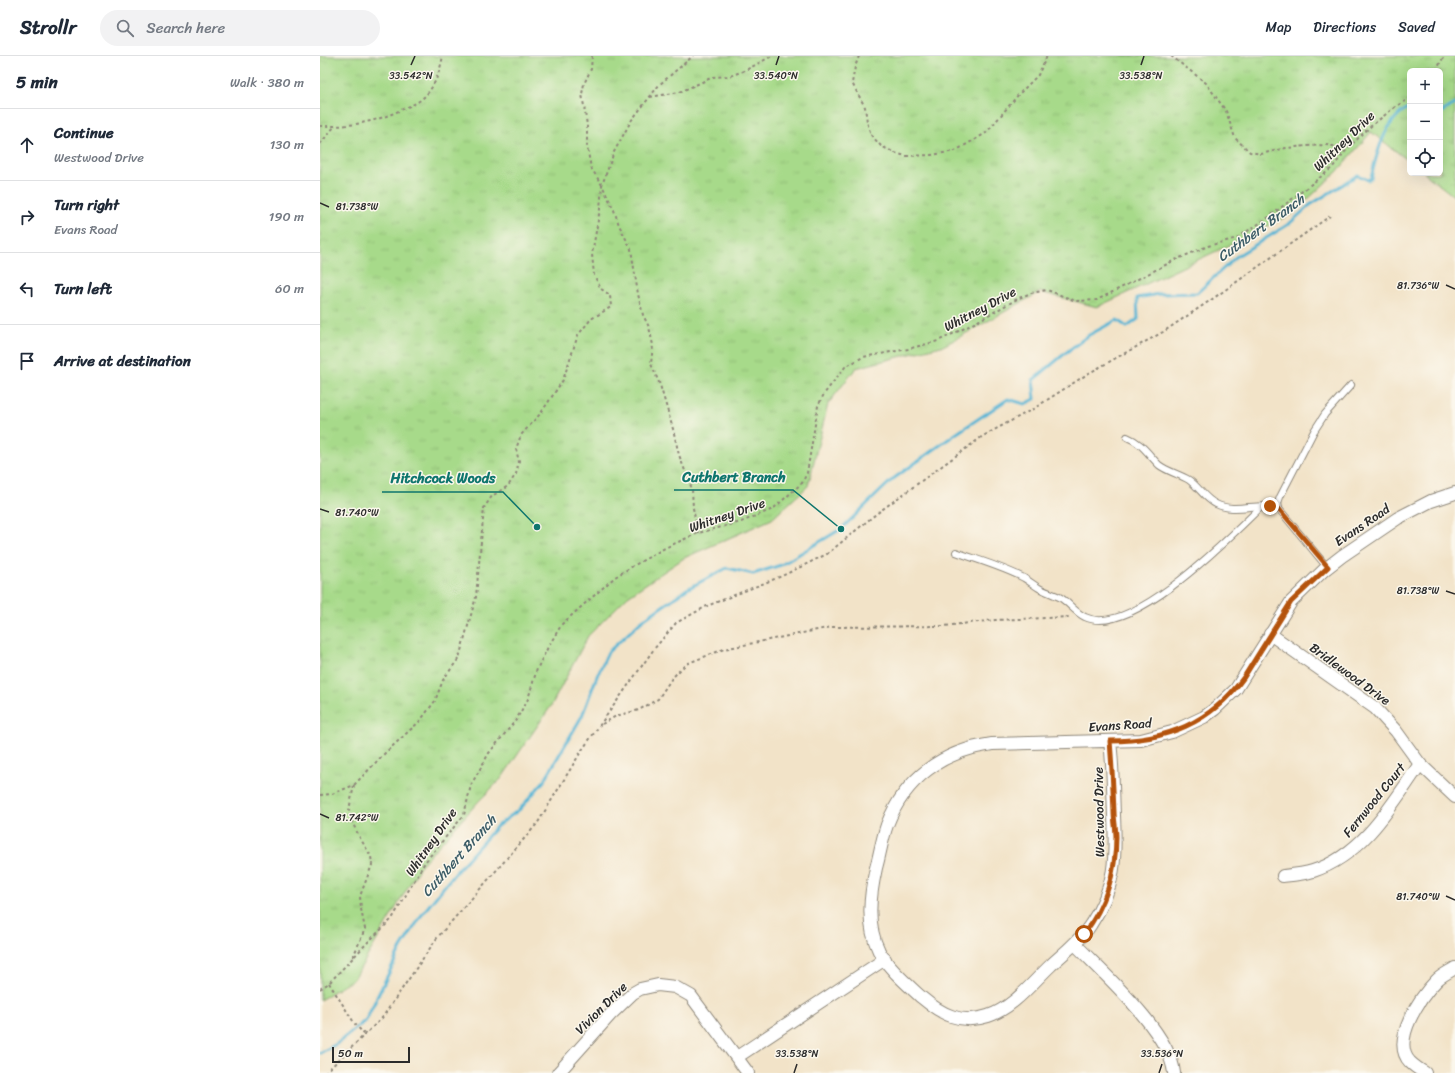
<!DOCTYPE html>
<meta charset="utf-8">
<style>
:root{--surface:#fff;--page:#f2f2f3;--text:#1f2937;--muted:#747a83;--line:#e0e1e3}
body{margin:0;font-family:Sriracha,sans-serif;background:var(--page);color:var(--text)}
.controls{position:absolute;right:12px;top:12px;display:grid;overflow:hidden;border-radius:6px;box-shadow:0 4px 16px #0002}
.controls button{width:36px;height:36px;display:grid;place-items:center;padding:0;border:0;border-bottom:1px solid var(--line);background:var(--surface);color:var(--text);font:20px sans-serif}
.scale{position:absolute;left:12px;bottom:10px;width:78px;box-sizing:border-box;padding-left:4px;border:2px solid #2b2b2b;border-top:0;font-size:11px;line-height:14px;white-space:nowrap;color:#2b2b2b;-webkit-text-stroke:3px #fbf7ec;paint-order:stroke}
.stop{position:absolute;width:12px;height:12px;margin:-9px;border:3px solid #b45309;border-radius:50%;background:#fff}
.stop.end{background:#b45309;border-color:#fff;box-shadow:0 1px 4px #0008}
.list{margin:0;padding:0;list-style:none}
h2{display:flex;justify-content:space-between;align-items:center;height:52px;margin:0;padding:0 16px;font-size:17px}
h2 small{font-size:13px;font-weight:400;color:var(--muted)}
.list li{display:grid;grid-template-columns:26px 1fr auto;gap:12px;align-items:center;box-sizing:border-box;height:72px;padding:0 16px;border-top:1px solid var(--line)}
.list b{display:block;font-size:15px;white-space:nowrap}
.list p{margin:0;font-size:13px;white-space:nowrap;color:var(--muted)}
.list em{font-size:13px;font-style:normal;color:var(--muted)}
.icon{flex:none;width:22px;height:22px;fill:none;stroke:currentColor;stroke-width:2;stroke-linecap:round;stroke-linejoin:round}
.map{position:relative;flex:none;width:1135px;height:1017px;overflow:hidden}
header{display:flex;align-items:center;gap:24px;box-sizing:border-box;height:56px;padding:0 20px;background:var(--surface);border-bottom:1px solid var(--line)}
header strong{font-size:19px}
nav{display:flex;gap:22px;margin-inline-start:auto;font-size:14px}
.search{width:280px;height:36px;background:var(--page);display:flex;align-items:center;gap:10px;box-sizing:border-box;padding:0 14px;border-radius:22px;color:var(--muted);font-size:15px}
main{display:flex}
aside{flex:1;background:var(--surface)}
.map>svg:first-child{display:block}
.park{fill:url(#park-tufts);stroke:#69825a}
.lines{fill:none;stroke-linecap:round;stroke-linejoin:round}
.stream{stroke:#57b5d5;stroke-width:3}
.service-casing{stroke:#8e877a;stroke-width:8}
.minor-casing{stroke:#8e877a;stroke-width:14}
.path{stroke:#8e877a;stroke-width:2;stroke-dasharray:3 3;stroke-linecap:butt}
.service{stroke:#fff;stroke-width:6}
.minor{stroke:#fff;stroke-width:12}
.route{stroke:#b45309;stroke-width:5}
.ticks{fill:none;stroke:#2b2b2b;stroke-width:1.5}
.labels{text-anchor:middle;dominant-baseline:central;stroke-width:3;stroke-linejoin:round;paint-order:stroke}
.street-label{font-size:13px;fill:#2b2b2b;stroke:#fbf7ec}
.water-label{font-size:14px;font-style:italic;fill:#3a5b66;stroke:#fbf7ec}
.ticks-label{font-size:10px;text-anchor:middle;fill:#2b2b2b;stroke:#fbf7ec;stroke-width:3;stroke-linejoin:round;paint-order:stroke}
.leader{fill:none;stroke:#0f766e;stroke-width:1.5}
.callout-dot{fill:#0f766e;stroke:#fbf7ec;stroke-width:1.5}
.callout-label{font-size:14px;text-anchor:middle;font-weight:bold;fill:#0f766e;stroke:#fbf7ec;stroke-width:3;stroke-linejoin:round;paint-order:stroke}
</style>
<header>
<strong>Strollr</strong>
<div class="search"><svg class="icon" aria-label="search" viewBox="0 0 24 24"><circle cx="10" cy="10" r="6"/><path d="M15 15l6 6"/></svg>Search here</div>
<nav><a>Map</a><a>Directions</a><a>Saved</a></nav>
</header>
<main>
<aside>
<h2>5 min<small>Walk · 380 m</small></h2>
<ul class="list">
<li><svg class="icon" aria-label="ahead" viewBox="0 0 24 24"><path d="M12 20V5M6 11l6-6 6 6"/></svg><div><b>Continue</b><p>Westwood Drive</p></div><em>130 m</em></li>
<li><svg class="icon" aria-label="right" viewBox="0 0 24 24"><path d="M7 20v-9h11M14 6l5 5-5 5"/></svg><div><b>Turn right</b><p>Evans Road</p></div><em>190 m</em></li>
<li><svg class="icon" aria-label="left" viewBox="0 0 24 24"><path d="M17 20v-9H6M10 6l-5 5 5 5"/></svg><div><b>Turn left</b></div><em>60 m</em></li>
<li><svg class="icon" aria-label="arrive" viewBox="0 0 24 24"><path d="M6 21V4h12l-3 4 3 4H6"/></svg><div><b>Arrive at destination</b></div></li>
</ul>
</aside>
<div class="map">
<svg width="1135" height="1017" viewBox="0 0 1135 1017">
<defs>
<pattern id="park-tufts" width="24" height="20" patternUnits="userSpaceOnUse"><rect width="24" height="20" fill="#a7da8a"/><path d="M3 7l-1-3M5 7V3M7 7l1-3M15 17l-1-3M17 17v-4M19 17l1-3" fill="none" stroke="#90bb77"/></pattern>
</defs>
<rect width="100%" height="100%" fill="#fbf7ec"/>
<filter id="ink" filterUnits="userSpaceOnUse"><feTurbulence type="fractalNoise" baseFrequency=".025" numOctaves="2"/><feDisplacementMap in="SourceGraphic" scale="8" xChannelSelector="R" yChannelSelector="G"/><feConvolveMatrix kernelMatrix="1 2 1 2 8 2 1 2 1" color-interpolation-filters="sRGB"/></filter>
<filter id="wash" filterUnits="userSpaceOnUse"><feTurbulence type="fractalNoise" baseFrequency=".012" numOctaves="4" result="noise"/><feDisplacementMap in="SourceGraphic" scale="16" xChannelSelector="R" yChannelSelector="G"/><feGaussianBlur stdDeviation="0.9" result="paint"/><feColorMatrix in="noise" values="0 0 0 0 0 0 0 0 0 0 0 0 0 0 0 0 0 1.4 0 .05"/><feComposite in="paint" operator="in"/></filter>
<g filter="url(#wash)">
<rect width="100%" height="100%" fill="#f2e3c8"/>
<path class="park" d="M0 0H1135V141L1104 117H1120V15H1090V106L1051 76 1018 115 973 157 918 185 777 251 720 236 625 289 536 312 508 348 488 430 452 463 364 502 308 540 268 580 231 650 181 723 158 746 101 809 34 923 0 944Z"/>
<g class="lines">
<g class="stream">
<path d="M1120 57 1135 48"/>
<path d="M0 997 18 987 46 964 81 892 103 857 135 817 177 770 200 753 224 725 262 660 277 620 288 596 323 564 367 533 407 512 433 518 461 509 521 473 573 423 637 377 688 343 705 348 715 343 713 324 748 295 769 279 797 264 807 271 818 263 817 242 839 238 877 237 917 200 969 168 990 149 1038 119 1048 124 1051 122C1057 96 1065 63 1090 51"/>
</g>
</g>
</g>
<g filter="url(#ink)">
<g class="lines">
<g class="service-casing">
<g id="service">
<path d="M807 381C822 387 828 398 839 409 848 416 860 418 869 424 879 431 885 443 896 448 916 458 940 445 959 453L1007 511"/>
<path d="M959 453 958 447 960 441 994 375 1005 358 1031 329"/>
<path d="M636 496C658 504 683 511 704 522 709 525 714 529 719 532 726 536 734 538 741 542 749 547 756 557 765 561 811 583 910 481 941 451"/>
</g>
</g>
<g class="minor-casing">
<g id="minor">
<path d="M950 578 1055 652 1076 675 1100 708 1135 741"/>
<path d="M790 685C793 711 793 734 794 759 796 801 796 831 771 868 761 884 745 896 730 910 712 927 693 952 668 960 641 969 621 958 601 941 587 928 568 912 559 895 546 869 550 839 556 812 560 798 562 783 567 769 585 722 623 695 672 688L821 684 852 676 884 661 895 653 916 633 971 546 1004 514 1022 500 1078 462 1111 445 1135 437"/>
<path d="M963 820C973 819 984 818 993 815 1043 799 1072 749 1100 708"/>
<path d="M755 888C783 917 850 976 854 1017"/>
<path d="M417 1001 565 903"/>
<path d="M238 1017 290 959 313 937 320 933 338 929 355 931 371 940 428 1017"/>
<path d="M1105 1017C1100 1014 1094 1010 1090 1006 1070 985 1101 940 1117 924 1122 919 1129 916 1135 912"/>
</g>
</g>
<g class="path">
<path d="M272 0 271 13 264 28 262 38 267 69V91L271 112 282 129 294 154 299 169 311 193 318 238 323 259 329 271 333 289 331 308 340 329 353 373 359 399 372 433 373 452 378 477"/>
<path d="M539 0 535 11 532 27 545 51 547 66 551 79 561 90 575 97 586 100 611 99 635 95 666 77 699 38 718 19 727 0"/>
<path d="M851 0 886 27 906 55 915 82 930 96 941 98 966 92 987 90 1006 89 1028 92"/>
<path d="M1116 15 1124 0"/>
<path d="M330 41 360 36 393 21 410 20 426 14 452 0"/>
<path d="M0 70C30 71 56 66 83 53 92 49 100 46 106 39 116 28 120 14 123 0"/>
<path d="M0 88 14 71"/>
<path d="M282 668 296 660 319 654 338 643 352 622 366 608 404 593 512 571 624 570 675 564 751 561"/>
<path d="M0 739 12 738 34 729 65 697 100 665 115 645 123 624 139 602 156 541 164 452 172 440 188 430 196 418 199 406 196 393 201 379 221 357 243 324 258 279 271 263 291 251 290 239 281 233 274 219 272 198 280 153 282 129 294 96 311 65 339 29 373 0"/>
<path d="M33 901 45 873 41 853 40 840 52 809 51 800 40 782 31 764 29 754 34 729"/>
<path d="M9 927 35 968 44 978"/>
<path d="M0 933 9 927 48 886 72 863 105 806 144 759 151 729 169 697 196 664 208 643 217 613 228 591 242 568 295 521 313 510 345 492 378 477 421 466 453 453 482 427 487 417 498 350 504 338 525 311 543 301 588 293 618 285 647 271 699 242 711 237 727 234 756 245 777 244 855 204 888 190 917 182 949 161 1012 112 1028 92 1051 70 1075 51 1090 42"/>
<path d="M5 1017 62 962 117 882 217 768 262 694 334 593 356 567 387 550 462 520 507 498 556 458 663 380 713 353 769 317 843 276 891 244 1010 160"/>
</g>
<use href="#service" class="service"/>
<use href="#minor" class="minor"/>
</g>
</g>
<g class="lines" filter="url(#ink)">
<path class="route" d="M764 878C785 850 796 817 796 781 796 773 794 764 794 756 793 732 792 709 790 685 846 685 891 667 924 621L971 546 1008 511 959 453 950 450"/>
</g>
<path class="ticks" d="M91 9 95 0M456 9 459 0M821 9 824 0M0 147 9 151M1126 229 1135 233M0 453 9 456M1126 535 1135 538M0 758 9 762M1126 840 1135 844M474 1017 477 1008M839 1017 842 1008"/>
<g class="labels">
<g class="street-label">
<text transform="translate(1024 85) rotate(-44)">Whitney Drive</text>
<text transform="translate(660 253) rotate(-28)">Whitney Drive</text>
<text transform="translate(407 459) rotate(-19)">Whitney Drive</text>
<text transform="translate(1042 469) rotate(-34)">Evans Road</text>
<text transform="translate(1030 618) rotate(36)">Bridlewood Drive</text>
<text transform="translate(800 669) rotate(-4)">Evans Road</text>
<text transform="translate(1054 744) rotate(-51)">Fernwood Court</text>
<text transform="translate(779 756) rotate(-91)">Westwood Drive</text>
<text transform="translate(111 786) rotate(-55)">Whitney Drive</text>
<text transform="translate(281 952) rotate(-45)">Vivion Drive</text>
</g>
<g class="water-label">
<text transform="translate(941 172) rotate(-36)">Cuthbert Branch</text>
<text transform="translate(139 800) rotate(-48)">Cuthbert Branch</text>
</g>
</g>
<g class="ticks-label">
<text x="91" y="23">33.542°N</text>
<text x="456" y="23">33.540°N</text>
<text x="821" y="23">33.538°N</text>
<text x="37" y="154">81.738°W</text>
<text x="1098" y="233">81.736°W</text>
<text x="37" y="460">81.740°W</text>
<text x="1098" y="538">81.738°W</text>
<text x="37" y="765">81.742°W</text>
<text x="1098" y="844">81.740°W</text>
<text x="477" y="1001">33.538°N</text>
<text x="842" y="1001">33.536°N</text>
</g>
<path class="leader" d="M521 473L473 434H354M217 471L183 436H62"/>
<g class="callout-dot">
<circle cx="521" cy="473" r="4"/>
<circle cx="217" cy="471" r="4"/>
</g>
<g class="callout-label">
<text x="414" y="426">Cuthbert Branch</text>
<text x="123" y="427">Hitchcock Woods</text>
</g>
</svg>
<div class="controls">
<button>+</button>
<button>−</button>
<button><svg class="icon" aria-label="locate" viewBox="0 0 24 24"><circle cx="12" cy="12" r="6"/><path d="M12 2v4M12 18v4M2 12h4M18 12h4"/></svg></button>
</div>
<div class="scale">50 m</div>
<div class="stop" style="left:764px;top:878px"></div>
<div class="stop end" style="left:950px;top:450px"></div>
</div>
</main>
